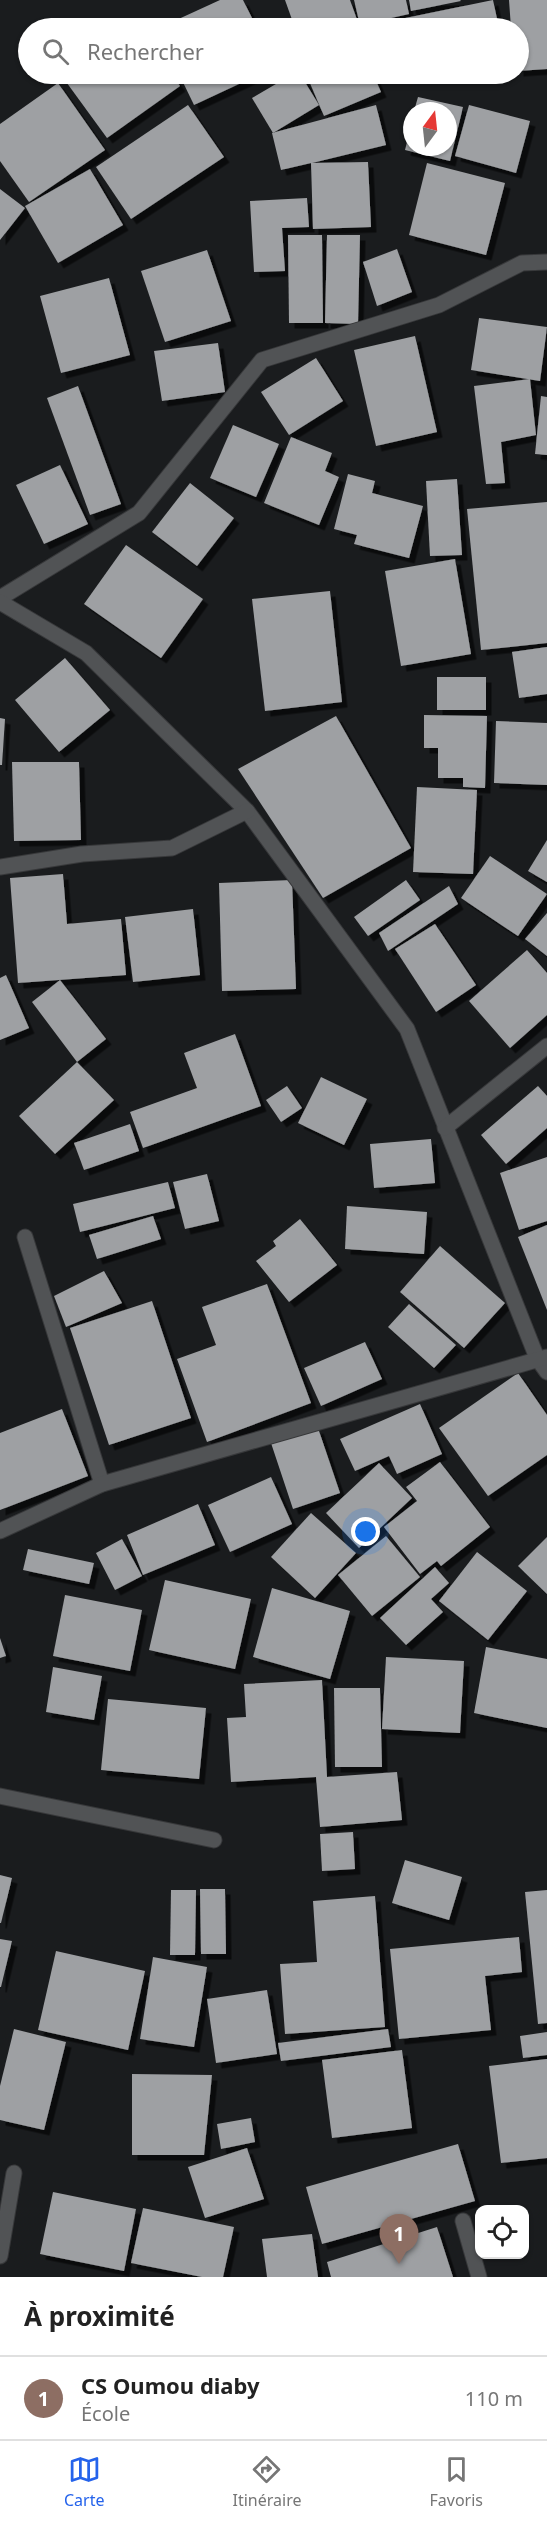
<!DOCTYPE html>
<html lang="fr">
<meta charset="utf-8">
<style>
:root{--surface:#fff;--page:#f6f6f6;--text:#222;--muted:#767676;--line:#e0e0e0;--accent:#2563eb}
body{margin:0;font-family:"Noto Sans",sans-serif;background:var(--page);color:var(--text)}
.controls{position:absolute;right:18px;bottom:18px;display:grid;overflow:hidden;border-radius:12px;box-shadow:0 2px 4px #0004}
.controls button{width:54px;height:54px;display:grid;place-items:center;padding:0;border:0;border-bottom:2px solid var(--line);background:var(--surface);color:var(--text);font:30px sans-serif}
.compass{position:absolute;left:403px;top:102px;width:54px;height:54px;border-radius:50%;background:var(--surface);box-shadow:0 2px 4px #0004;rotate:15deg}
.you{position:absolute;left:366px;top:1532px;width:21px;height:21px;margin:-15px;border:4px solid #fff;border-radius:50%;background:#1a73e8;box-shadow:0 0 0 9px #1a73e833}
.badge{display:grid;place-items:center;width:39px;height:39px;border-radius:50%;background:var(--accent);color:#fff;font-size:20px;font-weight:700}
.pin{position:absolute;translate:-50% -50px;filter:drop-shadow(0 2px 3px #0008)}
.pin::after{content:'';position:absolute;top:32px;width:21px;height:18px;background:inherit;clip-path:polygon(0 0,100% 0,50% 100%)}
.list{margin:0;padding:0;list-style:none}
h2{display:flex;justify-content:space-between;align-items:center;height:78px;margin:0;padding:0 24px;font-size:26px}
h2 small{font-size:20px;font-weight:400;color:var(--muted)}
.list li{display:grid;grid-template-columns:39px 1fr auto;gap:18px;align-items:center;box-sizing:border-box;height:84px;padding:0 24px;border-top:2px solid var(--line)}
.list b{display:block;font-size:22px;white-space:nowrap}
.list p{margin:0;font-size:20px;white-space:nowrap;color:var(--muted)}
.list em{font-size:20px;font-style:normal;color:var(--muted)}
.icon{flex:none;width:33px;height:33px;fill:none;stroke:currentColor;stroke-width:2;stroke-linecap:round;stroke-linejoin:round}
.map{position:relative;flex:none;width:547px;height:2277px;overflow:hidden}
.search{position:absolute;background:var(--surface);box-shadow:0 2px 4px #0004;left:18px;right:18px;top:18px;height:66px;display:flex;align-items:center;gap:15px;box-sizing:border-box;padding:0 21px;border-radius:33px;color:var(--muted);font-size:22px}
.sheet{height:162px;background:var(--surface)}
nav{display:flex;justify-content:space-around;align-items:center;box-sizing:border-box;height:84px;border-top:2px solid var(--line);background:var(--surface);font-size:16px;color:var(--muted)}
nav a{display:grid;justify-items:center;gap:3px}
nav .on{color:var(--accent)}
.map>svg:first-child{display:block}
.building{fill:#9ea0a3;filter:url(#shadow)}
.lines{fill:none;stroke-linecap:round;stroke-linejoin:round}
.lane-casing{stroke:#37383a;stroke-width:17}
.street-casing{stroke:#37383a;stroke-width:17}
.lane{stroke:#515355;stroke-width:15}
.street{stroke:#515355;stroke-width:15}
</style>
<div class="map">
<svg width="547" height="2277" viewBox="0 0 547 2277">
<defs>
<filter id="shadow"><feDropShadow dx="5.5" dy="5.5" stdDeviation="0" flood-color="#0009"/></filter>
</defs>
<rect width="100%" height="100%" fill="#1a1c1e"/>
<g class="building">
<path d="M220 0H243L257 28H159Z"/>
<path d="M285 0H350L360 28H295Z"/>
<path d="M354 0H406L409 14 360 25Z"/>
<path d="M409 0H460L461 1 411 11Z"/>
<path d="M493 0 499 28H387L386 22Z"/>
<path d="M509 0H547V69L518 71V28H511Z"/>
<path d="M73 74H171L180 86 107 138 64 79Z"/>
<path d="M179 74H260L194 105Z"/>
<path d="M293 74H300L319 105 273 133 252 98Z"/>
<path d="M306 74H373L381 92 324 116Z"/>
<path d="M58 83 105 150 29 202 0 161V124Z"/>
<path d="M418 97 463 107 450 161 405 150 411 126 412 147H448V111H414Z"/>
<path d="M188 105 224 157 131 219 96 167Z"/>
<path d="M376 105 386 145 312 163 368 162 371 227 313 229 311 163 281 170 272 133Z"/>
<path d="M469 105 530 121 516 173 455 156Z"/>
<path d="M427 163 505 183 486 255 409 235Z"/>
<path d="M90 169 123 225 58 263 25 206Z"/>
<path d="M0 189 25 208 0 240Z"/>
<path d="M307 198 309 227 282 228 285 271 254 272 250 201Z"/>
<path d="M288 235H322L323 323H289Z"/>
<path d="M327 235H360L358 324 325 323Z"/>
<path d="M397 249 412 292 377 306 363 262Z"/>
<path d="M207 250 231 321 165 342 141 271Z"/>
<path d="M109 278 130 355 61 373 40 296Z"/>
<path d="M479 318 547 327 540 381 471 370Z"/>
<path d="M415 336 437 432 376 446 354 350Z"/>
<path d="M218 343 225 392 162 401 154 351Z"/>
<path d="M316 358 343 401 289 435 261 392Z"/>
<path d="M530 379 536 435 501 442 505 483 486 484 474 386Z"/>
<path d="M78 386 121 504 90 515 47 398Z"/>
<path d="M541 396 547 397V455L535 454Z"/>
<path d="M233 425 279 444 256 497 210 478Z"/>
<path d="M291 437 332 453 325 471 339 477 319 525 264 503Z"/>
<path d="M60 465 88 524 44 544 16 485Z"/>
<path d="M348 474 375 481 372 493 423 506 409 558 354 544 357 535 334 529Z"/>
<path d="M457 479 462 555 430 556 426 481Z"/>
<path d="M190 483 234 518 197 566 152 532Z"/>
<path d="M547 502V643L481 650 467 509Z"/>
<path d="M126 545 203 599 161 658 84 604Z"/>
<path d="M455 559 471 654 401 666 385 571Z"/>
<path d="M330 591 342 702 265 711 252 599Z"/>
<path d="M547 647V694L519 698 512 652Z"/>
<path d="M65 658 110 710 59 752 15 700Z"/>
<rect x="437" y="677" width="49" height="33"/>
<path d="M424 715 487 716 485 788 463 787V778H438V748H424Z"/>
<path d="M336 716 411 848 323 898 238 769Z"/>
<path d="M0 718 5 719 2 765H0Z"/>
<path d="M496 721 547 723V785L494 783Z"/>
<path d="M12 762H79L81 840 14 841Z"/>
<path d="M417 787 477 790 473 874 413 872Z"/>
<path d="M547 840V882L528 871Z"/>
<path d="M490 856 547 894 518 936 461 898Z"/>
<path d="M63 874 67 924 121 919 126 975 18 983 10 878Z"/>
<path d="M292 880 296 989 222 991 219 883Z"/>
<path d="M406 880 420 900 368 936 354 917Z"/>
<path d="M449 886 458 904 388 951 379 933Z"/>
<path d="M193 909 200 975 133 982 125 917Z"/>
<path d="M547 913V956L525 939Z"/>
<path d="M435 924 476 985 436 1012 395 949Z"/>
<path d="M527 950 547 973V1015L510 1048 469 1001Z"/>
<path d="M6 975 29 1028 0 1040V978Z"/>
<path d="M60 980 106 1039 77 1062 32 1002Z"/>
<path d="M235 1034 261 1106 143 1148 130 1112 197 1088 184 1053Z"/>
<path d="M77 1062 114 1100 55 1154 19 1116Z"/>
<path d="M321 1077 367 1099 344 1145 298 1123Z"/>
<path d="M287 1086 302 1108 281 1122 266 1100Z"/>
<path d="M538 1086 547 1096V1128L506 1164 481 1135Z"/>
<path d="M130 1124 139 1151 84 1170 74 1143Z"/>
<path d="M431 1139 435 1183 374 1188 370 1144Z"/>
<path d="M547 1157V1221L519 1230 500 1173Z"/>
<path d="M207 1174 219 1221 185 1229 173 1182Z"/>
<path d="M168 1182 175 1208 80 1232 73 1204Z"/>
<path d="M347 1206 427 1212 424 1254 345 1249Z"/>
<path d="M153 1216 161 1239 97 1259 89 1235Z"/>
<path d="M300 1219 337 1265 289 1302 256 1261 276 1246 273 1241Z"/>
<path d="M547 1225V1310L518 1237Z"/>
<path d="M440 1246 505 1303 464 1348 400 1292Z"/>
<path d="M104 1271 122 1303 66 1327 54 1296Z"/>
<path d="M267 1284 311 1403 207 1442 177 1359 216 1345 202 1307Z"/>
<path d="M152 1301 191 1418 109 1445 70 1328Z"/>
<path d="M409 1304 456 1345 434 1368 388 1327Z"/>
<path d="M365 1342 382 1379 321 1406 304 1368Z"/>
<path d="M518 1373 547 1415V1455L488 1496 439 1428Z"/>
<path d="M420 1404 442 1454 397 1474 389 1456 355 1471 340 1439Z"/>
<path d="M62 1409 88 1476 0 1510V1433Z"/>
<path d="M318 1428 340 1493 293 1509 271 1443Z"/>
<path d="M440 1462 490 1527 441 1566 437 1561 420 1574 384 1527 417 1501 406 1487Z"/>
<path d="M379 1463 412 1498 359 1548 326 1513Z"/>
<path d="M271 1477 292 1524 230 1552 208 1505Z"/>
<path d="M198 1504 215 1545 143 1575 127 1535Z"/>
<path d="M311 1513 356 1553 315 1598 271 1557Z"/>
<path d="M386 1536 420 1577 372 1616 338 1575Z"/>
<path d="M547 1537V1594L518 1566Z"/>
<path d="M122 1539 142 1576 115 1590 96 1553Z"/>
<path d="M28 1549 94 1563 89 1584 23 1570Z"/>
<path d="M477 1552 527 1591 488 1640 439 1601Z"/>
<path d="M435 1567 449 1583 431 1599 443 1612 406 1645 380 1618Z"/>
<path d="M165 1580 251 1599 235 1669 149 1650Z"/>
<path d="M272 1588 350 1611 330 1679 253 1657Z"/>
<path d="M65 1595 142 1610 130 1671 53 1656Z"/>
<path d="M0 1638 6 1656 0 1658Z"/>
<path d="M486 1647 547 1659V1728L474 1713Z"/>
<path d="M386 1657 464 1661 460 1733 382 1729Z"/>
<path d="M53 1667 102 1676 94 1720 46 1712Z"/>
<path d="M322 1680 327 1777 397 1772 402 1820 320 1827 316 1777 231 1782 227 1718 246 1717 244 1684Z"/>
<path d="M334 1688H380L382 1767H335Z"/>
<path d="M108 1699 206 1708 199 1779 101 1770Z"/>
<path d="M353 1832 355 1869 322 1871 320 1834Z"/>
<path d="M405 1860 462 1877 449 1920 392 1903Z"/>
<path d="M0 1875 12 1878 1 1923H0Z"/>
<path d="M200 1889H225L226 1954H201Z"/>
<path d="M171 1890H196L195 1955H170Z"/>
<path d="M547 1890V2023L538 2024 525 1892Z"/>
<path d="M375 1896 385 2027 285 2034 280 1964 317 1962 313 1901Z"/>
<path d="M519 1937 522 1972 485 1976 491 2030 399 2039 390 1949Z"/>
<path d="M0 1939 12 1941 1 1987H0Z"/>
<path d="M56 1951 145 1971 128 2050 38 2030Z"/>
<path d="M153 1957 207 1967 194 2047 140 2039Z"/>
<path d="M267 1990 277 2054 216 2063 207 1999Z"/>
<path d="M14 2029 66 2042 44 2130 0 2120V2086Z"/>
<path d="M388 2029 391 2047 281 2061 278 2043Z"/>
<path d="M547 2032V2055L523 2058 520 2036Z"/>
<path d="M402 2050 412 2128 332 2138 322 2060Z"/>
<path d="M547 2059V2158L501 2163 489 2066Z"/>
<path d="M132 2074 212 2075 204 2155H132Z"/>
<path d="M251 2118 255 2142 221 2149 217 2124Z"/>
<path d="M458 2144 475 2201 322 2244 306 2187Z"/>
<path d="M247 2148 264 2199 205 2218 188 2167Z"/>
<path d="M53 2192 136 2209 124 2271 40 2254Z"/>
<path d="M143 2208 234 2227 223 2277H202L131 2263Z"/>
<path d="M437 2227 453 2277H331L327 2262Z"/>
<path d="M312 2234 318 2277H267L262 2239Z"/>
</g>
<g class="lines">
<g class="lane-casing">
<g id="lane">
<path d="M25 1237 102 1484"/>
<path d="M463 2221 479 2277"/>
<path d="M0 2256 14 2173"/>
</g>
</g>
<g class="street-casing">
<g id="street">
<path d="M0 598 139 513 262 360 439 305 522 263 547 262"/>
<path d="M0 602 86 653 247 811 407 1029 537 1358 547 1372"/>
<path d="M0 867 82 854 172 848 247 811"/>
<path d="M445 1128 547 1046"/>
<path d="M0 1531 102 1484 547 1357"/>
<path d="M0 1796 214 1840"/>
</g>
</g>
<use href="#lane" class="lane"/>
<use href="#street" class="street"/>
</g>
</svg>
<div class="controls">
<button><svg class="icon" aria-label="locate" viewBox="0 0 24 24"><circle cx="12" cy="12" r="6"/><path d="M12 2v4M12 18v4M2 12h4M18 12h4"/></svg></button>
</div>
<svg class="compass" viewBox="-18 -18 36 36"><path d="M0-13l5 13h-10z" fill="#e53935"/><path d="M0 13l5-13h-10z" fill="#767676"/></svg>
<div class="you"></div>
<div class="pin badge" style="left:399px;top:2264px;background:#8d6e63">1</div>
<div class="search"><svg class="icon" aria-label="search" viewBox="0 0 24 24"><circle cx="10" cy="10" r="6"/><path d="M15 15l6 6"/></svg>Rechercher</div>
</div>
<section class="sheet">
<h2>À proximité<small></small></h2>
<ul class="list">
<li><span class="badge" style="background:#8d6e63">1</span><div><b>CS Oumou diaby</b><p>École</p></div><em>110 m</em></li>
</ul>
</section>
<nav>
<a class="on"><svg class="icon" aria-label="map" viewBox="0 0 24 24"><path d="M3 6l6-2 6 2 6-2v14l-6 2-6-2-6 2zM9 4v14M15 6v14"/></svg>Carte</a>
<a><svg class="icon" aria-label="directions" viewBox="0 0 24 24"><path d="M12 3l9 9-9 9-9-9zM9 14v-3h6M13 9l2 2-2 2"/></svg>Itinéraire</a>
<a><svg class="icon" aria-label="saved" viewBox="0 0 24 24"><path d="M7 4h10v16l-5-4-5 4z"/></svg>Favoris</a>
</nav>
